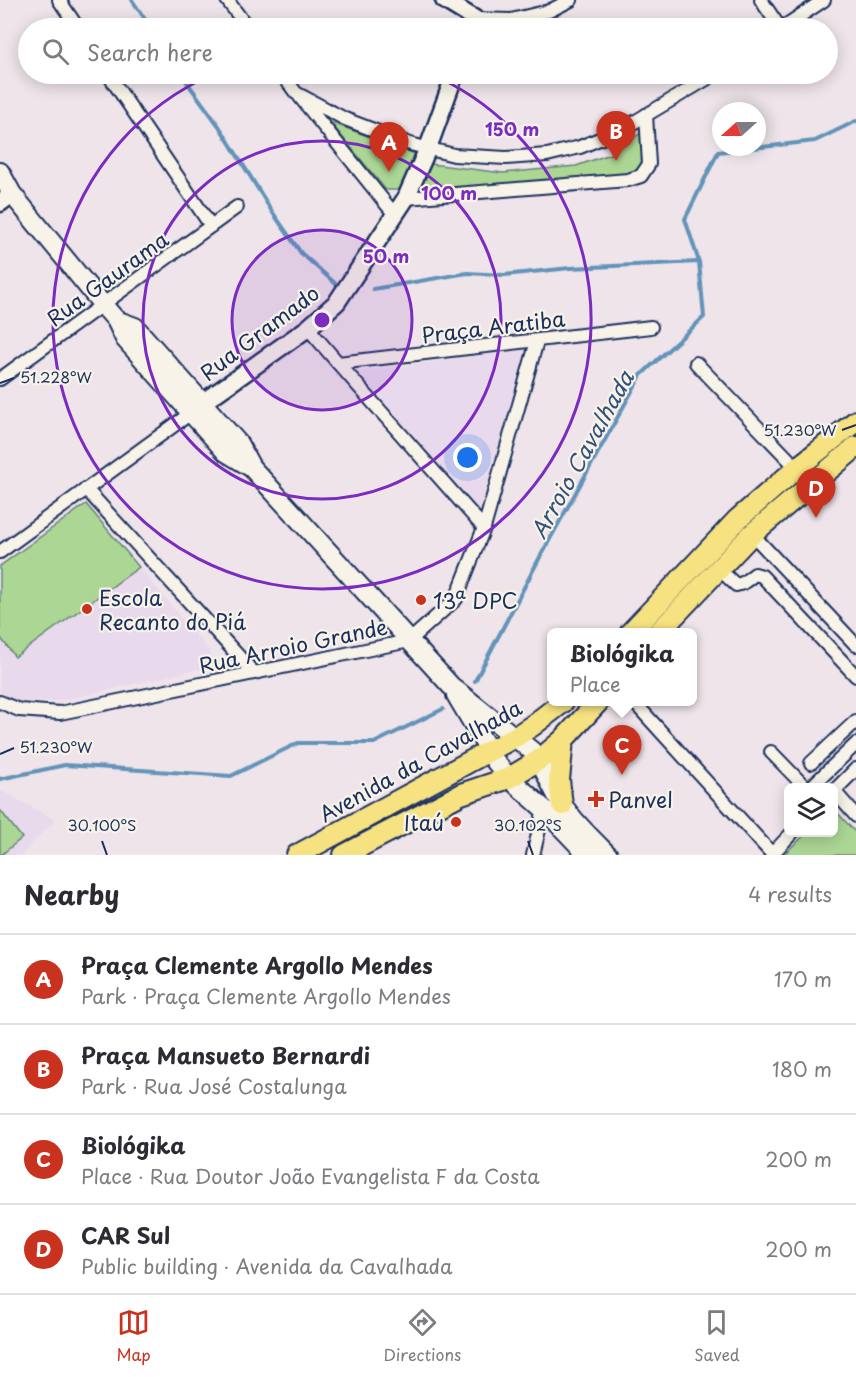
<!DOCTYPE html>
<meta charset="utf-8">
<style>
:root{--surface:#fff;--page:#f2f2f3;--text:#2b2b33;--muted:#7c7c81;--line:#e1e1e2;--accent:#c8321e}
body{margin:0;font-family:"Playpen Sans",sans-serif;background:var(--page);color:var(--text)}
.controls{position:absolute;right:18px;bottom:18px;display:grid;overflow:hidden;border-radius:9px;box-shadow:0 3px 15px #0003}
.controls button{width:54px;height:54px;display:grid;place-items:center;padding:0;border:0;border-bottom:2px solid var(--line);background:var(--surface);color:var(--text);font:30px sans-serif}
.compass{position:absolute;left:712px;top:102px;width:54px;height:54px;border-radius:50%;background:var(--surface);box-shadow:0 3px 15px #0003;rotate:249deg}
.you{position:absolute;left:468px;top:458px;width:21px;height:21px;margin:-15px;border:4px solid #fff;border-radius:50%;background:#1a73e8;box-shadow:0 0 0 9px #1a73e833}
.badge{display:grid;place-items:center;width:39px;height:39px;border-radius:50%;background:var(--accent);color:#fff;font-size:20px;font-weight:700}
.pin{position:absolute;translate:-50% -50px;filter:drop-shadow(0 2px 3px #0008)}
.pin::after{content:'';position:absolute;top:32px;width:21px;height:18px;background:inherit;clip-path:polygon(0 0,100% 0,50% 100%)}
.popup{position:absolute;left:547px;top:628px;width:150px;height:78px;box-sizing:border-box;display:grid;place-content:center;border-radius:9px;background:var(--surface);filter:drop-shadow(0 2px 4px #0005);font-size:20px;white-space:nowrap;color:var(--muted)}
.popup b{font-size:22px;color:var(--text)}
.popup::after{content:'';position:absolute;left:50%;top:100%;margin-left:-12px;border:12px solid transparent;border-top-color:var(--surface)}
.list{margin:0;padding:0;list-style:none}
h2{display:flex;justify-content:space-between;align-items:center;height:78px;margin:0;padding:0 24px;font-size:26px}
h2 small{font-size:20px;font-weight:400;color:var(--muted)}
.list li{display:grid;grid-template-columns:39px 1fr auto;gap:18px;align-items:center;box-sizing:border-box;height:90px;padding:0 24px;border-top:2px solid var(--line)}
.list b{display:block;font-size:22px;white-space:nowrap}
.list p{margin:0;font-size:20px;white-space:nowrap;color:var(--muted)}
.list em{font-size:20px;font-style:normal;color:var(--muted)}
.icon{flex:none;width:33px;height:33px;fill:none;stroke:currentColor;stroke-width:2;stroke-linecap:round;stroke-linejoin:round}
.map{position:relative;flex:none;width:856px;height:855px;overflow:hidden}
.search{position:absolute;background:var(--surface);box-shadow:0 3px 15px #0003;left:18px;right:18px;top:18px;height:66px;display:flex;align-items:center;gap:15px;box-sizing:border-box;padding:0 21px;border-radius:33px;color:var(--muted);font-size:22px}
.sheet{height:438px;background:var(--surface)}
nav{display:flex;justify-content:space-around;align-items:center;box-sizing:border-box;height:84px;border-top:2px solid var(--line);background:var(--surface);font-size:16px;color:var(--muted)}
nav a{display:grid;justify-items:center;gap:3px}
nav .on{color:var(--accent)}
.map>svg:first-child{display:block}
.built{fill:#e8d9ec}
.green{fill:#acd694;stroke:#648279;stroke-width:1.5}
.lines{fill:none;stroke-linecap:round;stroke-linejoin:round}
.stream{stroke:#6393b9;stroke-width:4}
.minor-casing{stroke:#1b2f5e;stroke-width:16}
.tertiary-casing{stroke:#1b2f5e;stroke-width:21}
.secondary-casing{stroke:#1b2f5e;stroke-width:22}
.primary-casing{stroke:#1b2f5e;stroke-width:24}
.minor{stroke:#f7f3e8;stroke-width:12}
.tertiary{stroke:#f7f3e8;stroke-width:16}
.secondary{stroke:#f7f3e8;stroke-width:18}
.primary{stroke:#f7e281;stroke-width:20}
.ticks{fill:none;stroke:#1b2f5e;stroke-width:2}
.ring{fill:none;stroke:#7b2cbf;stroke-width:3}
.poi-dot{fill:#c8321e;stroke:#f7f3e8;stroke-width:2}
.labels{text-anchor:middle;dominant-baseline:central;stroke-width:4.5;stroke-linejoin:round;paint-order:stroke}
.street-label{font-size:21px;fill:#1b2f5e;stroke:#f7f3e8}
.poi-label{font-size:21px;fill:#1b2f5e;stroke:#f7f3e8;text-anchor:start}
.water-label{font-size:22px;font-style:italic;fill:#33507c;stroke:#f7f3e8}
.ticks-label{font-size:15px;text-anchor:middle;fill:#1b2f5e;stroke:#f7f3e8;stroke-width:4.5;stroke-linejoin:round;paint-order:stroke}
.centre{fill:#7b2cbf;stroke:#f7f3e8;stroke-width:3}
.ring-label{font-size:18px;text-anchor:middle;font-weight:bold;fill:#7b2cbf;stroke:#f7f3e8;stroke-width:4.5;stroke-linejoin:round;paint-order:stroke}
</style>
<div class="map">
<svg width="856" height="855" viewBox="0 0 856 855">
<rect width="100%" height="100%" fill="#eee4ea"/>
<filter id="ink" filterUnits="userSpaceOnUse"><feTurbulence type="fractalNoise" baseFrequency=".0167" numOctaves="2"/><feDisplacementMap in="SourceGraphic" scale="12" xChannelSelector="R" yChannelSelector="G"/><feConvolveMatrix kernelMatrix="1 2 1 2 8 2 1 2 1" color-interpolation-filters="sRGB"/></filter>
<g filter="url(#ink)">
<g class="built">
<path d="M527 349 479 512 358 372Z"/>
<path d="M86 504 210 652 208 667 58 701H18L0 693V566Z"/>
<path d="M0 790 55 820 21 855H0Z"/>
</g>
<g class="green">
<path d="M330 122 415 154 400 190H386Z"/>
<path d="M641 133 645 159 639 171 628 174 419 191 431 164 503 173 576 166 610 154Z"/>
<path d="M86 504 139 567 15 657 0 637V566Z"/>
<path d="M834 809 856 833V855H783L807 833 834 832Z"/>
<path d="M0 810 22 838 1 855H0Z"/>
</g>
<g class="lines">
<g class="stream">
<path d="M132 0 151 28"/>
<path d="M181 74 219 126 273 213 301 253 337 285"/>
<path d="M373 289 467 273 504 275 570 268 699 262"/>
<path d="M475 681 540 557 641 375 704 317 699 262 685 219 718 152 815 141 856 121"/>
<path d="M0 779 65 765 231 776 298 743H374L443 709"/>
</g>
<g class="minor-casing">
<g id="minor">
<path d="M59 0 78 28"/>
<path d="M227 0 248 28"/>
<path d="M761 0 780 28"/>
<path d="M475 19 511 20 549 11 571 0"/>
<path d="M782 28 824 0"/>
<path d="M108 74 211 226"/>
<path d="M282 74 296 93 345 119 410 144 454 155 506 158 547 155 580 147 621 130 715 74"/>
<path d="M300 97 395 215"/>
<path d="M406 198 628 180 641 176 649 164 646 115"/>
<path d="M308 328 338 363 484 528"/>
<path d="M338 363 651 327"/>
<path d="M696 363 797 468"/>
<path d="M0 379 237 207"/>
<path d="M86 489 254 673"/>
<path d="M752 534 856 645"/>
<path d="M0 552 191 413"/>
<path d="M719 569 736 585 743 583 755 574 762 576 856 676"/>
<path d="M0 702 19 710 60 713 409 641 456 599 484 528 537 341"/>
<path d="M634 702 773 855"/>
<path d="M771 752 806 788"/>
<path d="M811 763 856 721"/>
<path d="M856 769 834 791 856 816"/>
<path d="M810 788 856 744"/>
<path d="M772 854 793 832"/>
<path d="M533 855 544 809"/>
</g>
</g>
<g class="tertiary-casing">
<g id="tertiary">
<path d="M444 0 475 19 471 28"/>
<path d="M0 203 12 194"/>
<path d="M193 411 202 403 308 328 337 302 406 198 428 148 455 74"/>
</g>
</g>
<g class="secondary-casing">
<g id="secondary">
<path d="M0 172 12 194 103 305 116 320 125 339 226 452 249 466"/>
<path d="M116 320 135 327 238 443 251 467 451 686 532 751C544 766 550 785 560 801 573 821 591 838 608 855"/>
<path d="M456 695 495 761 509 778 544 809 588 855"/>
</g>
</g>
<g class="primary-casing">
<g id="primary">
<path d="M631 632 738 519 797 468 856 421"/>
<path d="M659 632 752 534 856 447"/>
<path d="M562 805 559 780 563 740"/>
<path d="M297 855 515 737 532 726 563 702"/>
<path d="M344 855 461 794 509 778 539 760 563 740 598 702"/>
</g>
</g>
<use href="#minor" class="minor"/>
<use href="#tertiary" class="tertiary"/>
<use href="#secondary" class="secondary"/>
<use href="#primary" class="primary"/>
</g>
</g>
<path class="ticks" d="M0 383 14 378M842 430 856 425M0 754 14 748M102 841 107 855M528 841 533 855"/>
<circle cx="322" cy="320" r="90" fill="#7b2cbf" fill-opacity=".12"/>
<g class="ring">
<circle cx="322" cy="320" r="90"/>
<circle cx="322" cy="320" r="179"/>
<path d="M431 74A269 269 0 1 1 213 74"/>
</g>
<g class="poi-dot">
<circle cx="421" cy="600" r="6"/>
<circle cx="87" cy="609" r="6"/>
<path d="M593 790h6v6h6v6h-6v6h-6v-6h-6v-6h6z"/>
<circle cx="456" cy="822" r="6"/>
</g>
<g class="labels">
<g class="street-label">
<text transform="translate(107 278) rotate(-36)">Rua Gaurama</text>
<text transform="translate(493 326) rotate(-7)">Praça Aratiba</text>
<text transform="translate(259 332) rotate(-37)">Rua Gramado</text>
<text transform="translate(293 645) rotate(-12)">Rua Arroio Grande</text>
<text transform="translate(420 760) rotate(-29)">Avenida da Cavalhada</text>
</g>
<g class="poi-label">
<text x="99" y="597">Escola<tspan x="99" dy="24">Recanto do Piá</tspan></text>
<text x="433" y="600">13ª DPC</text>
<text x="608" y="799">Panvel</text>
<text x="444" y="822" text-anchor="end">Itaú</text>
</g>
<g class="water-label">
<text transform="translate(581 454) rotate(-61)">Arroio Cavalhada</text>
</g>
</g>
<g class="ticks-label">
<text x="56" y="383">51.228°W</text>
<text x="800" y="436">51.230°W</text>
<text x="56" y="753">51.230°W</text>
<text x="102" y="831">30.100°S</text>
<text x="528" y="831">30.102°S</text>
</g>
<circle cx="322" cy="320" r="9" class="centre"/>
<g class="ring-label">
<text x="512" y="136">150 m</text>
<text x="449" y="200">100 m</text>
<text x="386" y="263">50 m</text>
</g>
</svg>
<div class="controls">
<button><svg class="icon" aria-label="layers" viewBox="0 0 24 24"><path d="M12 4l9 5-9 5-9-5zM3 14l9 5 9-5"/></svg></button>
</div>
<svg class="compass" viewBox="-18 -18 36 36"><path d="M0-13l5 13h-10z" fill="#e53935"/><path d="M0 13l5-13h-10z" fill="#7c7c81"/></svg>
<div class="you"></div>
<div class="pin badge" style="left:389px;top:172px">A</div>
<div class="pin badge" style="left:616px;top:161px">B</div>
<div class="pin badge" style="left:622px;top:775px">C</div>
<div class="popup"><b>Biológika</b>Place</div>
<div class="pin badge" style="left:816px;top:518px">D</div>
<div class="search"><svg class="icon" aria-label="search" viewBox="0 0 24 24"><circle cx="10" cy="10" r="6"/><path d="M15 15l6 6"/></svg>Search here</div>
</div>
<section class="sheet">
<h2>Nearby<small>4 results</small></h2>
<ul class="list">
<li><span class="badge">A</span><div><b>Praça Clemente Argollo Mendes</b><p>Park · Praça Clemente Argollo Mendes</p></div><em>170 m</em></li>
<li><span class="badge">B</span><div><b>Praça Mansueto Bernardi</b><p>Park · Rua José Costalunga</p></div><em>180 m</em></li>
<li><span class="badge">C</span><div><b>Biológika</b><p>Place · Rua Doutor João Evangelista F da Costa</p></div><em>200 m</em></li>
<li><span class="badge">D</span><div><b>CAR Sul</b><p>Public building · Avenida da Cavalhada</p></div><em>200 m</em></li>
</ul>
</section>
<nav>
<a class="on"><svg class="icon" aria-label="map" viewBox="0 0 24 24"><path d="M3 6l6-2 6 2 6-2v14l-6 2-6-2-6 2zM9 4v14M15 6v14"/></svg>Map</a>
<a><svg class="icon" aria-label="directions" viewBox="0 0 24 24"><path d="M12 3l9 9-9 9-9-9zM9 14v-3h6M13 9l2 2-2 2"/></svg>Directions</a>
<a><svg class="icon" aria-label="saved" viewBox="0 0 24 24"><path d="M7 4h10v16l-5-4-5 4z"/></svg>Saved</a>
</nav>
